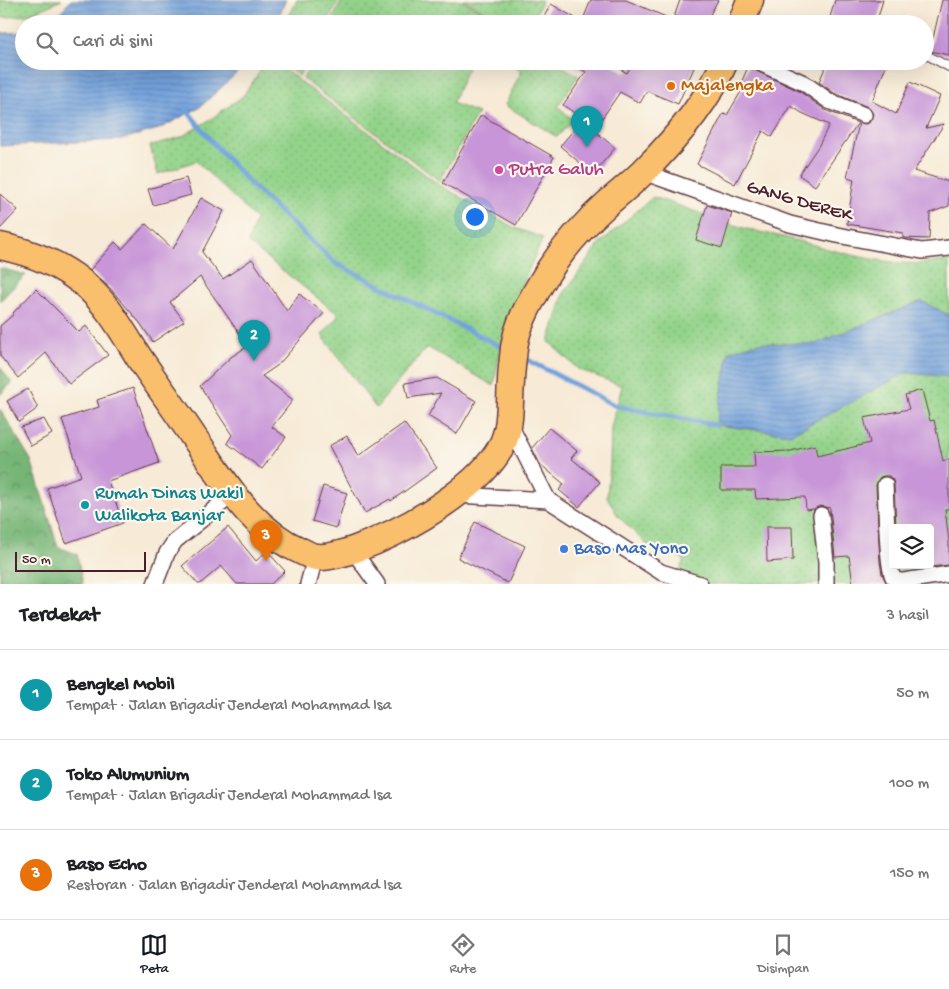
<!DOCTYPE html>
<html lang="id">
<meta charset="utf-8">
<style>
:root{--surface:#fff;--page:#f2f2f2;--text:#202124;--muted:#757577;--line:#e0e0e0;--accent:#111827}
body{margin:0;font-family:"Gochi Hand",sans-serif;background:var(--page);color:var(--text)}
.controls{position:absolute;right:15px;bottom:15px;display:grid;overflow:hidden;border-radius:5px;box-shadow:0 5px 20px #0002}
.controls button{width:45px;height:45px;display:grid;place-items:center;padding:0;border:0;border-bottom:1px solid var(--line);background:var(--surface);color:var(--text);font:25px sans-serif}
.scale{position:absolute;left:15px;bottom:12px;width:131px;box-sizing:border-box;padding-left:5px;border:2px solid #4a1f2b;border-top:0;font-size:14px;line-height:18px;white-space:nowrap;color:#4a1f2b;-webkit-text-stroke:4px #fbf7ec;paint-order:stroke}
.you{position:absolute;left:474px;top:216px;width:18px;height:18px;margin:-12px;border:4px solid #fff;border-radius:50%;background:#1a73e8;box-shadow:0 0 0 8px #1a73e833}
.badge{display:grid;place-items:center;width:32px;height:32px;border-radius:50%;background:var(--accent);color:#fff;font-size:16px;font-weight:700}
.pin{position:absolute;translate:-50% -41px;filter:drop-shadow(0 1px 2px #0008)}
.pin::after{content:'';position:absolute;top:26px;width:18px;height:15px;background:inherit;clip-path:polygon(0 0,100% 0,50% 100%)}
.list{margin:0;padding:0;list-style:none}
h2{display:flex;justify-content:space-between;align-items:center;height:65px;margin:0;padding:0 20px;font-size:21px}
h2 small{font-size:16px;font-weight:400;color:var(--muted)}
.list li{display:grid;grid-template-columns:32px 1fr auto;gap:15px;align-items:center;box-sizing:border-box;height:90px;padding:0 20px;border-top:1px solid var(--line)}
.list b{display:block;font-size:19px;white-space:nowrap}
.list p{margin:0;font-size:16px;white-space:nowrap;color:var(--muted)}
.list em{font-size:16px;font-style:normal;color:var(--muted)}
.icon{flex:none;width:28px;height:28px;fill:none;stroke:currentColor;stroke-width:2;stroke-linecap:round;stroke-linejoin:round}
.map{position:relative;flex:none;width:949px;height:584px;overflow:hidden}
.search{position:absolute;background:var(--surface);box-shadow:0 5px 20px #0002;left:15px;right:15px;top:15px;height:55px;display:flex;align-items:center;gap:12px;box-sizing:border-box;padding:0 18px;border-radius:28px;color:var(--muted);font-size:19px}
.sheet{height:335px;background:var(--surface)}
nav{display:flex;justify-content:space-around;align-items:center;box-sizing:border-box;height:70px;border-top:1px solid var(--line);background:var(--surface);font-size:14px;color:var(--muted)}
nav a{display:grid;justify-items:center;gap:2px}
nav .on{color:var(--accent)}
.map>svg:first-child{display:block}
.grass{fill:url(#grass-dots);stroke:#6e795a;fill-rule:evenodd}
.forest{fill:url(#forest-crowns);stroke:#606a50}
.water{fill:url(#water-rules);stroke:#5e6084}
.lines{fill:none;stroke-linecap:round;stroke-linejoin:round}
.stream{stroke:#72a1dc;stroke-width:5}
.building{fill:#c896d8}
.service-casing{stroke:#643d45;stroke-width:10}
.minor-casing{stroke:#643d45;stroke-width:18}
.trunk-casing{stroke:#643d45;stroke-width:29}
.service{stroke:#fff;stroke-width:8}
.minor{stroke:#fff;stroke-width:15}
.trunk{stroke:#f9bf6d;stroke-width:26}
.food-dot{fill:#e8710a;stroke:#fbf7ec;stroke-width:2}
.hotel-dot{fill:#d1479c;stroke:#fbf7ec;stroke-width:2}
.culture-dot{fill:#0f9aa8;stroke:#fbf7ec;stroke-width:2}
.shop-dot{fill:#3f7fe0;stroke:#fbf7ec;stroke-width:2}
.labels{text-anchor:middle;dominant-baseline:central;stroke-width:4.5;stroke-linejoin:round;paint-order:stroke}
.food-label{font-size:19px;fill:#c56008;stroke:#fbf7ec;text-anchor:start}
.hotel-label{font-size:19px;fill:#b23c85;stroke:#fbf7ec;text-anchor:start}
.street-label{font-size:19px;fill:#4a1f2b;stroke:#fbf7ec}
.culture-label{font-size:19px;fill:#0d838f;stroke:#fbf7ec;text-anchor:start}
.shop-label{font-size:19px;fill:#366cbe;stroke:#fbf7ec;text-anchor:start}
</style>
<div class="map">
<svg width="949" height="584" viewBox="0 0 949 584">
<defs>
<pattern id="grass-dots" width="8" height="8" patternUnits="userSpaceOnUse" patternTransform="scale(1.25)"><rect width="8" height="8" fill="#93d38a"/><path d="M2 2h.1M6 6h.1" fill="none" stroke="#80b577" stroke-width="1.8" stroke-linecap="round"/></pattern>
<pattern id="forest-crowns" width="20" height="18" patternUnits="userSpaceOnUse" patternTransform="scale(1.25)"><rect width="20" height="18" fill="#76b576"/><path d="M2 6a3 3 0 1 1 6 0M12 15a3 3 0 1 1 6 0" fill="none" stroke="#639361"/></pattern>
<pattern id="water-rules" width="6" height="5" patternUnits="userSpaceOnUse" patternTransform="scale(1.25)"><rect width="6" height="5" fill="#72a1dc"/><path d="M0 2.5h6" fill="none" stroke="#6083b3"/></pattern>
</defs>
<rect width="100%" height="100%" fill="#fbf7ec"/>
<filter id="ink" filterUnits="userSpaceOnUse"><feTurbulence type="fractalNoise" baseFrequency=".02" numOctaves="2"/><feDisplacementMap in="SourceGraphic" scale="10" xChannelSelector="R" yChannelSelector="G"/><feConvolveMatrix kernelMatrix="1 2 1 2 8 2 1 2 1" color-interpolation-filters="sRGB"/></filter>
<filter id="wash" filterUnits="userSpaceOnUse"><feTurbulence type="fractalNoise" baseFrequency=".0096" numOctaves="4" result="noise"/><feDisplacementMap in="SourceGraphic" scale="20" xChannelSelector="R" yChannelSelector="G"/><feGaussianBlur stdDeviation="1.12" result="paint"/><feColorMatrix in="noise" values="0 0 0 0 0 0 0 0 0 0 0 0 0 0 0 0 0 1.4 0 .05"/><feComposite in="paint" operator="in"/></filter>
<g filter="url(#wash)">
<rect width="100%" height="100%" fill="#f7ead6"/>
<g class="grass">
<path d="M0 0H62L27 15 0 18Z"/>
<path d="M297 0H339L326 24H285Z"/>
<path d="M342 0H460L507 24H330Z"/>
<path d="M463 0H541L542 1 531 24H509Z"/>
<path d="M267 61H273L438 184 515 228 543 238C520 288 501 331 494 386L427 347 376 408 322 335 339 315 248 243 256 219 196 161 158 174 150 146 181 137 208 121 243 96Z"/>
<path d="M280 61H307L299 76Z"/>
<path d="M312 61H471L452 103 478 113 440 181 303 79Z"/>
<path d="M504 61H554L578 76 558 106 573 120 557 137 505 105 522 70Z"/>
<path d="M653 197C685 207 716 220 747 229 768 234 790 238 810 244 853 256 905 270 949 260V584H676L684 559 646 544 618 516 607 497 610 464 611 427 622 386 578 369 549 342 564 293 600 243ZM893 528H930V565H893Z"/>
</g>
<g class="forest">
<path d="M0 268 26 275 0 301Z"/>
<path d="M0 367 12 383 0 395Z"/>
<path d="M0 409 31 460 58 547 77 554 83 584H0Z"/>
</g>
<g class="water">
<path d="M71 0H286L275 24H44L55 18Z"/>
<path d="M24 32V61H250L200 107 159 129 119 140 0 146V33Z"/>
<path d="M921 301 949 315V377L906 373 791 434 716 425 729 351 759 343 815 344Z"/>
</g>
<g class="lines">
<g class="stream">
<path d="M186 109 213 143 252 186 335 263 506 349"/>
<path d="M520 356 616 406 716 425"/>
</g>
</g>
<g id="blocks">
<g class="building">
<path d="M591 0H626L673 20 680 0H718L705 24H540L551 4 582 22Z"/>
<path d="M835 0H883L876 24H828Z"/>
<path d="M942 0H949V55L930 51Z"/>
<path d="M566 61H606L627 73 634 61H697L678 104 647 91 640 103 620 92 594 130 615 148 593 174 560 146 583 119 563 105 586 72Z"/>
<path d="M828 61H888L872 101 896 114 910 82 940 96 926 128 944 124 914 171 949 182V206L930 213 929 239 903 238V233L847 224 854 179 847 177 859 123 865 124 869 123 873 114 868 107 834 93 819 82Z"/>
<path d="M748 67 799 91 825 110 858 123 815 186 799 175 819 145 829 125 802 113 791 106 772 137 763 131 735 184 697 164 723 114 727 115 745 85 741 83Z"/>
<path d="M481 115 554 157 516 225 443 183Z"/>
<path d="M186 178 191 195 153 205 148 189Z"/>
<path d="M0 194 18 210 0 229Z"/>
<path d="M201 198 224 211 202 252 223 279 252 259 287 311 299 294 324 313 278 365 262 376 293 400 272 427 286 437 262 469 227 443 232 435 200 386 231 357 248 346 200 277 170 302 184 321 153 342 140 323 111 289 90 270 115 242 122 249 146 224 173 249Z"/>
<path d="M707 205 732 213 722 248 696 240Z"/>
<path d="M36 289 79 332 86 326 108 355 69 384 46 353 18 378 0 356V326L14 314 13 313Z"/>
<path d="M437 378 476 401 457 434 428 416 441 393 408 398 405 383Z"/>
<path d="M133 388 159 463 108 481 123 523 66 543 47 488 81 476 62 419 99 407 97 400Z"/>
<path d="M28 389 38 408 19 422 7 401Z"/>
<path d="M922 390 930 421 934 420 943 461 949 459V509H945L949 542V565L930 567V528H896L894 485 893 480 889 476H884L880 477 876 485 880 562 882 574 887 584H853L849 556 835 557 830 508 820 506 814 509 806 510 805 497 756 499 755 490H721V467H755L754 452 791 451 815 445 817 456 870 443 864 418 909 409 905 395Z"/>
<path d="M44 419 52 434 31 446 21 427Z"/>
<path d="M404 423 437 468 391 501 390 499 365 513 329 446 347 436 358 456Z"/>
<path d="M549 428 577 451 571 458 600 482 579 507 559 490 564 484 540 464 532 448Z"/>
<path d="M323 486 347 493 336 528 312 521Z"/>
<path d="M475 522 525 546 508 583 458 558Z"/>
<path d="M228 527 256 561 267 551 285 571 271 584H237L221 566 200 584H198L182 566Z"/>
<path d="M766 527H792L793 560 767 562Z"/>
</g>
</g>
</g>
<g filter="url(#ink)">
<use href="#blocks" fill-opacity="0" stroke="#643d45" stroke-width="1"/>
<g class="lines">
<g class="service-casing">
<path id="service" d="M925 54 949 67"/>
</g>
<g class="minor-casing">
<g id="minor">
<path d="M755 61 804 83 829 101 864 115"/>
<path d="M643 172 790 224 837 235 922 251 949 248"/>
<path d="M510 425 548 500"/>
<path d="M885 485C886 500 887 568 893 577 896 581 899 581 904 581L949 574"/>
<path d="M456 495 548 500 661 572 700 584"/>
<path d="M821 515 826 562V584"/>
<path d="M352 549 377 584"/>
<path d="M155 584 167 553 175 541 233 494"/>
<path d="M308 584 315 558"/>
</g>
</g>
<g class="trunk-casing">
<g id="trunk">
<path d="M741 24 750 0"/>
<path d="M0 246C29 252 60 264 83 283 107 303 122 330 138 356 156 383 175 409 193 436 224 480 250 529 301 551 305 553 312 557 317 557 336 559 375 542 393 533 428 516 480 483 500 449 512 428 509 405 511 382 511 371 513 359 514 348 517 325 529 304 540 285 558 253 582 226 609 202 621 192 633 182 644 171 675 140 707 103 725 61"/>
</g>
</g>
<use href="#service" class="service"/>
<use href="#minor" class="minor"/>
<use href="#trunk" class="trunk"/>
</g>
</g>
<circle class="food-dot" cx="671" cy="86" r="5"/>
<circle class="hotel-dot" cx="499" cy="170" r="5"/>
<circle class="culture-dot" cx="85" cy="505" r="5"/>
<circle class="shop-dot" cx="564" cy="549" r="5"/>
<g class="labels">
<g class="food-label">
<text x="681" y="86">Majalengka</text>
</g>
<g class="hotel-label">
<text x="509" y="170">Putra Galuh</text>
</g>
<g class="street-label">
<text transform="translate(799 202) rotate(16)">GANG DEREK</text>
</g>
<g class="culture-label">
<text x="95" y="494">Rumah Dinas Wakil<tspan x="95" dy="22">Walikota Banjar</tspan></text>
</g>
<g class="shop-label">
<text x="574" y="549">Baso Mas Yono</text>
</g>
</g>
</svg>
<div class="controls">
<button><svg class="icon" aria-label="layers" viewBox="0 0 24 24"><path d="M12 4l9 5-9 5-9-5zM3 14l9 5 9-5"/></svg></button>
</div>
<div class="scale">50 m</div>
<div class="you"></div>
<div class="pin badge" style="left:587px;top:147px;background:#0f9aa8">1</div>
<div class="pin badge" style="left:254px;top:361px;background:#0f9aa8">2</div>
<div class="pin badge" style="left:266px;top:561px;background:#e8710a">3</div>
<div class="search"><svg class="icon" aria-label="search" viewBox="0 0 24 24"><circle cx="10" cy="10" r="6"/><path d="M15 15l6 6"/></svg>Cari di sini</div>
</div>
<section class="sheet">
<h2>Terdekat<small>3 hasil</small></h2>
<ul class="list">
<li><span class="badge" style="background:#0f9aa8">1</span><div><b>Bengkel Mobil</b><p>Tempat · Jalan Brigadir Jenderal Mohammad Isa</p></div><em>50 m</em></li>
<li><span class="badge" style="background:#0f9aa8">2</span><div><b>Toko Alumunium</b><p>Tempat · Jalan Brigadir Jenderal Mohammad Isa</p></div><em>100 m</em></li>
<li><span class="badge" style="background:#e8710a">3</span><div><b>Baso Echo</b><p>Restoran · Jalan Brigadir Jenderal Mohammad Isa</p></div><em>150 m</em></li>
</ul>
</section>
<nav>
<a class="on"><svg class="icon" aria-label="map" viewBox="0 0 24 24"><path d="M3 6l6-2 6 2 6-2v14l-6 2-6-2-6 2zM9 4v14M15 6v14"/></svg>Peta</a>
<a><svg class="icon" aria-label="directions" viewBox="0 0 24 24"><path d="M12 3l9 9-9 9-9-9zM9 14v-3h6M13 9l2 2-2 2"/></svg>Rute</a>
<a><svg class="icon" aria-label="saved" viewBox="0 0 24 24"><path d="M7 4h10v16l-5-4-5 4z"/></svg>Disimpan</a>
</nav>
